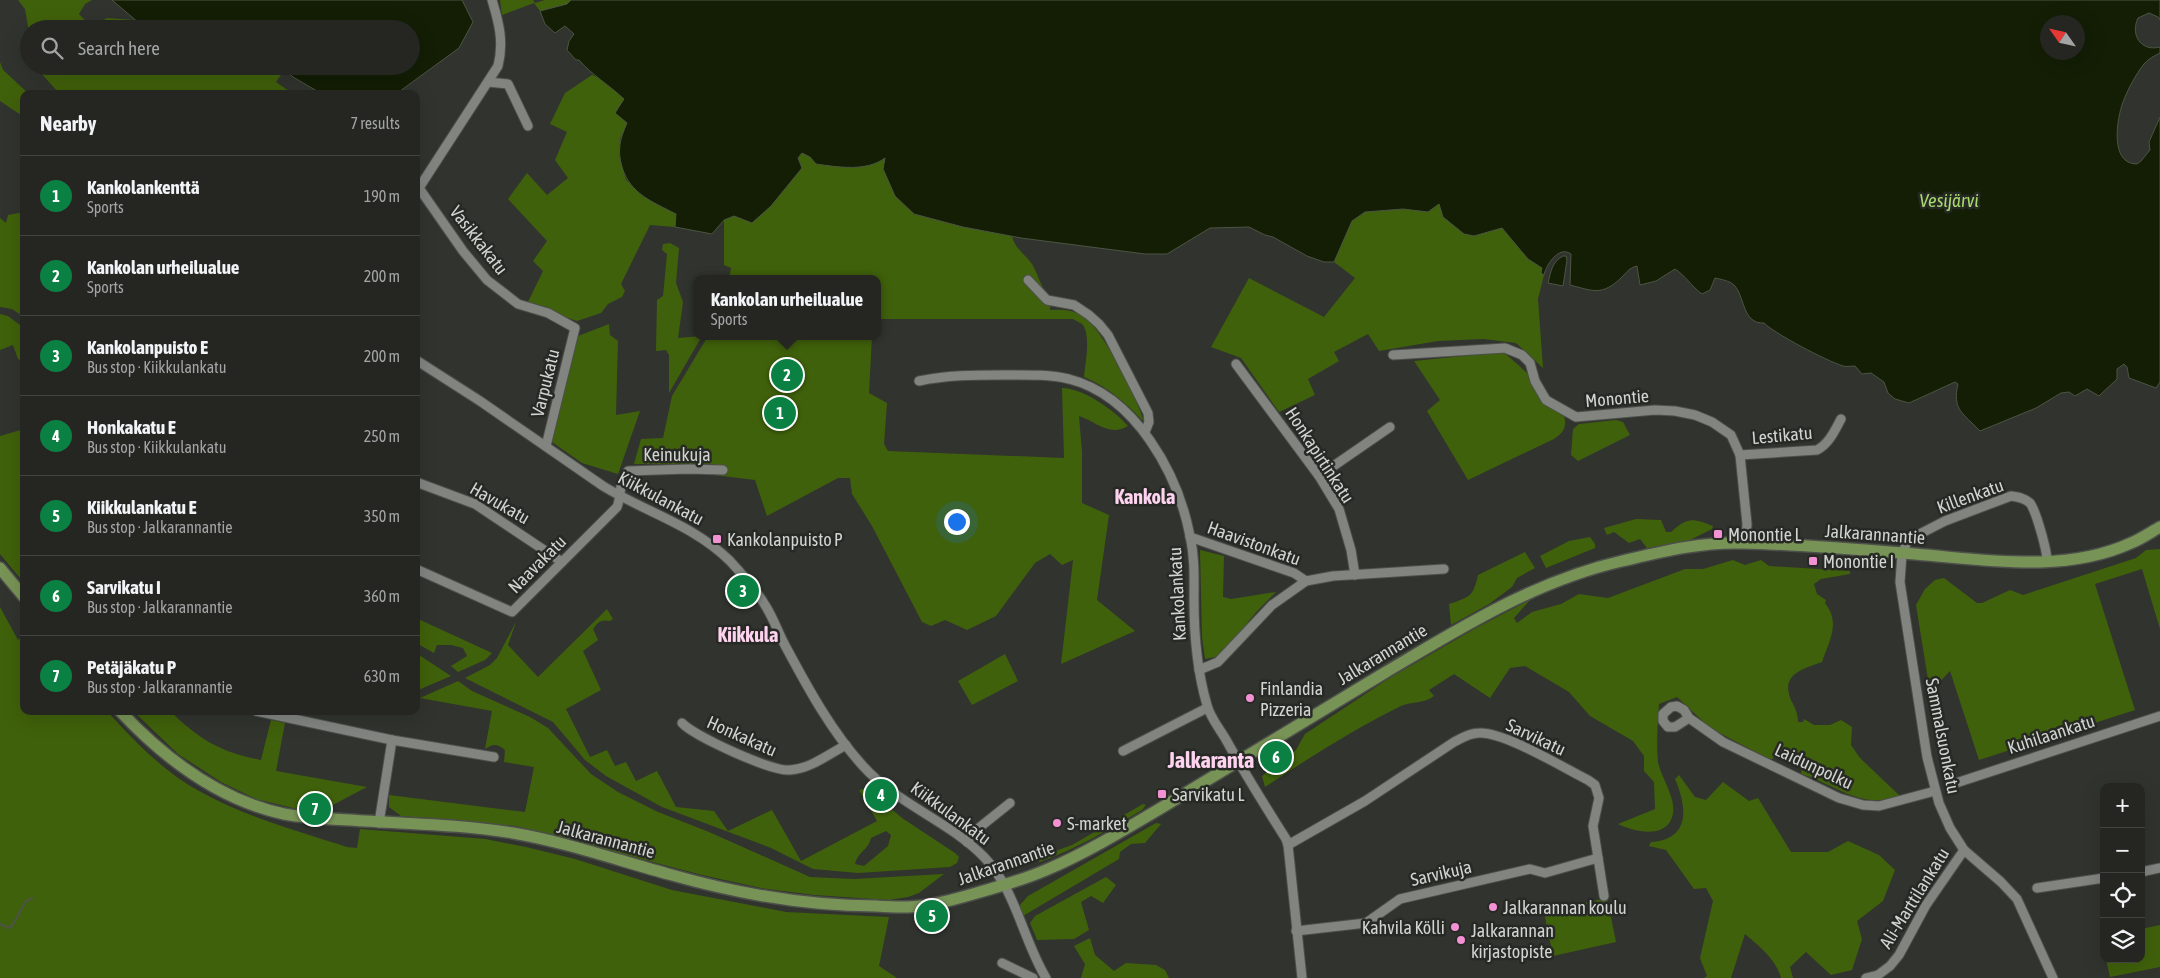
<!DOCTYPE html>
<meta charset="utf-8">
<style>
:root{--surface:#252622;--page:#2d2e2a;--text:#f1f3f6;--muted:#a3a5a5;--line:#424340;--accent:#0b8043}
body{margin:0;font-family:"Asap Condensed",sans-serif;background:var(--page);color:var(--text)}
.controls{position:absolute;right:15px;bottom:15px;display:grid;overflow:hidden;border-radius:10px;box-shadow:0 5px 20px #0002}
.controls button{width:45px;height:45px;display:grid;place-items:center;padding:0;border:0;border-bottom:1px solid var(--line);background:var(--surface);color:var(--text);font:25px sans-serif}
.compass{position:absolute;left:2040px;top:15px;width:45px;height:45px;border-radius:50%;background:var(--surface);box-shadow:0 5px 20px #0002;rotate:304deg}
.you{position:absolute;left:956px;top:521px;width:18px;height:18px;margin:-12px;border:4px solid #fff;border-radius:50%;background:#1a73e8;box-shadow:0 0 0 8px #1a73e833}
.badge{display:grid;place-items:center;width:32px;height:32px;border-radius:50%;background:var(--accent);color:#fff;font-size:16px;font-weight:700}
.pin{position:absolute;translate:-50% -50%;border:2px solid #fff;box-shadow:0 1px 5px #0006}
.popup{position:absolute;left:693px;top:275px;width:188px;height:65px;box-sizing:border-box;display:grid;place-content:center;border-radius:10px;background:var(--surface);filter:drop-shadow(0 1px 4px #0005);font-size:16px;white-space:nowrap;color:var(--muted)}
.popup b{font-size:19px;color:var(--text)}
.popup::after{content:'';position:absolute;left:50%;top:100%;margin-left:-10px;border:10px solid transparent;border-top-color:var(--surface)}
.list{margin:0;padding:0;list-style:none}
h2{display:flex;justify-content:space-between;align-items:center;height:65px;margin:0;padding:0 20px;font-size:21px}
h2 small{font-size:16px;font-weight:400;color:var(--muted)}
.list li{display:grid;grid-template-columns:32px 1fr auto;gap:15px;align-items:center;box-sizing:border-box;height:80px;padding:0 20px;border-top:1px solid var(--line)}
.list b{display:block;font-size:19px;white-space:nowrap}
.list p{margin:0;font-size:16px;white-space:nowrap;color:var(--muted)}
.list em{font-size:16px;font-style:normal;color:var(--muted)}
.icon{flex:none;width:28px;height:28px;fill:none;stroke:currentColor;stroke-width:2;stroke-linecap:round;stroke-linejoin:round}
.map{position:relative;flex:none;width:2160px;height:978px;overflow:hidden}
.search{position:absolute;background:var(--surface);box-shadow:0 5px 20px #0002;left:20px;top:20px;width:400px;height:55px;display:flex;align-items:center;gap:12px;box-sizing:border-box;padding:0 18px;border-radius:28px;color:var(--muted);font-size:19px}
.panel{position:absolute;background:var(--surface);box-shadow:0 5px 20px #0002;left:20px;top:90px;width:400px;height:625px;border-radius:10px}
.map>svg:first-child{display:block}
.green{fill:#40610b;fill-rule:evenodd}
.water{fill:#131e05;stroke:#4c5542;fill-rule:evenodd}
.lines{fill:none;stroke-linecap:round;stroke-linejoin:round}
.stream{stroke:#4c5542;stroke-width:2.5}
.minor-casing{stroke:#4d4f4a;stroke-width:11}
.major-casing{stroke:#4d4f4a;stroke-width:14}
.minor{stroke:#81847f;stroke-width:9}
.major{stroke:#789356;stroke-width:11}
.poi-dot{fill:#f391d5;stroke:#272925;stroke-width:2}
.labels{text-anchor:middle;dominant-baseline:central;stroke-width:5;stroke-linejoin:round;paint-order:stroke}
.street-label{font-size:18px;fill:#d2d4d1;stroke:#272925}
.poi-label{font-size:18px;fill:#d2d4d1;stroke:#272925;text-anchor:start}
.water-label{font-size:19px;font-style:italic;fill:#a8d96e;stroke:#272925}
.quarter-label{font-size:20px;font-weight:bold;fill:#fed3ef;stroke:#272925}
.district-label{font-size:22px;font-weight:bold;fill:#fed3ef;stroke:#272925}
</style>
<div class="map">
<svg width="2160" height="978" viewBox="0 0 2160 978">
<rect width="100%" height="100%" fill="#31332e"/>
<g class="green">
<path d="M18 0H92L85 4 79 14 92 28 107 18 135 20 146 29H29V32L25 9Z"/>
<path d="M500 0H533L535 3 545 0H571L567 4 540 11 534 3 502 15Z"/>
<path d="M0 62 3 70 29 94H24V117L0 101Z"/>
<path d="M43 66H230L248 70 263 66 285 69 276 82 293 94H81L57 91 41 73Z"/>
<path d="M592 75 605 81 624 99 627 123 620 139 619 155 626 180 644 197 676 214 675 227 650 225 621 284 625 291 622 297 608 304 601 313 577 321 562 316 547 307 528 302 543 271 533 261 547 241 508 199 527 173 547 195 568 178 555 160 567 132 550 124 565 93Z"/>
<path d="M802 153 810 157H885L895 196 914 214 963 227 1012 236C1015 249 1024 253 1032 264 1039 276 1041 289 1051 298L1050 310C1063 309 1077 310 1087 319 1106 337 1137 397 1144 422 1126 403 1108 387 1084 377 1085 364 1091 337 1083 325 1080 322 1076 321 1073 319H877V279H729L731 268 724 265V220L734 216 752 222 771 206 802 168 798 158Z"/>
<path d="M1439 204 1474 236 1502 228 1528 259 1542 268 1541 273 1544 275 1538 299 1543 368 1516 343 1483 339 1438 341 1379 351 1368 334 1334 352 1339 361 1308 379 1315 395 1279 412 1241 358 1211 347 1249 278 1324 317 1355 278 1334 262 1352 221 1365 212 1403 209 1428 212Z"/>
<path d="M24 212V317L12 309 0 307V218L6 223 8 215Z"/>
<path d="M670 243 679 248 676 283 683 302 678 338 702 336 669 393V355L666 350 656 351 657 300 663 296 667 254 662 250 663 244Z"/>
<path d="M0 314 8 316 24 328V362L18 359 13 345 0 350Z"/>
<path d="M609 324 610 335 618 341 616 415 640 411 618 474 582 463 552 442 578 336Z"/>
<path d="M708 336H872L869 393 887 403 884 444 888 451 1064 458 1062 388C1083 388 1114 410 1128 426 1109 437 1097 422 1079 416L1082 452V503L1109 515 1097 600 1135 631 1061 664 1073 560 1062 565 1050 554 1035 563 996 616 967 630 945 620 931 626 922 622 872 526 852 494 850 478H838L767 516 755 480 714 475V464H634L641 439 663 438 672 396Z"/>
<path d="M1503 352C1516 362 1564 405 1565 420 1566 430 1561 434 1554 439L1468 480 1427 411 1440 400 1414 361Z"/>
<path d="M1616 420 1623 422 1630 435 1578 461 1571 455 1573 429 1579 424Z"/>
<path d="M24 429V583L0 554V436Z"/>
<path d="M1636 519 1661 520 1666 532H1671C1688 517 1692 518 1713 526L1712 529 1686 542 1647 548 1640 539 1629 543 1614 532 1607 535 1604 528Z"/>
<path d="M1590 537 1595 544V548L1546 568 1540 556 1569 541Z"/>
<path d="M2160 549V629L2142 569 2095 584 2135 710 1979 760 1950 671 1930 692 1916 605 1925 589 1935 580 1944 578 1977 603H1982L2010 590 2023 595 2136 558 2146 550Z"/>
<path d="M1200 550 1224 556 1223 597 1231 599 1276 592 1258 610 1220 656 1205 659 1202 637Z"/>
<path d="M1525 552 1535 568 1517 578 1512 587 1489 604 1451 625 1449 604C1470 597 1473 597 1478 575Z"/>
<path d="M1733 560 1745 565 1761 560 1769 566 1850 571V574L1821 579 1814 584 1817 594 1826 600 1825 603C1841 623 1829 641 1822 662 1803 669 1780 674 1791 700 1795 708 1798 713 1798 722H1803L1804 719 1814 725H1830L1841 720 1852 727 1851 745 1860 758 1900 796C1860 810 1837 785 1801 774L1804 755 1785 747 1771 760 1710 728 1677 697 1659 704C1658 723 1656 743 1658 762 1661 777 1676 798 1673 813 1669 840 1634 832 1618 824L1655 809 1654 782 1644 771V756L1633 741 1590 716 1569 692 1525 666 1510 668 1490 698 1454 674 1429 690 1434 696C1424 704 1412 701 1401 706 1354 729 1309 758 1265 787L1262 776 1296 750 1305 734 1388 679 1476 628 1530 600 1514 618 1517 623 1532 612 1561 604 1579 594 1608 598 1685 569H1703Z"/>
<path d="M0 607 18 640 24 635V711H107C134 741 164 772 199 791 245 817 298 831 347 847L357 848 360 829 485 839 526 847 575 859 672 890 786 912 889 917 879 966 897 978H0Z"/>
<path d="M607 609 613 619 610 621C601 619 598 622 593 629L598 640 583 651 601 690 566 709 590 757 607 750 615 766 626 762 636 781 657 771 676 807 714 811 728 831 772 810 801 861 877 821 859 790 867 788 902 818 955 853 959 857 957 863 950 867 858 873 813 869 771 848 662 807 606 776 585 760 553 722 465 678 490 665 497 658 516 622 508 645 538 677ZM886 831 891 835 888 846 864 866 855 864C857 853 869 849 871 838Z"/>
<path d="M416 618 492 653 485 660 458 672 451 666 467 656 463 648 451 645H437L434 653 416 643Z"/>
<path d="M416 653 451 676 416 691Z"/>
<path d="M1005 654 1018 681 972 705 958 681Z"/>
<path d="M458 681 472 691 530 717 548 728 591 774 618 792 658 812 709 832 810 877 854 879 944 874 919 893 908 897 889 900 814 895 761 888 702 875 516 826 401 816 389 807V795L525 812 534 767 504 762 505 750C497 744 494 743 485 749L492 711 420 698Z"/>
<path d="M133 711H170C200 740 220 752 261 760L271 720 285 723 276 771 367 787 329 807 310 805 301 810 256 799 221 782 178 754Z"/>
<path d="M1679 775 1695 797 1706 800 1723 782 1749 801 1758 798 1791 852H1828L1848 841 1879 855 1895 870 1883 901 1857 921 1862 939 1852 970 1831 975 1806 952 1790 967 1793 978H1781C1776 959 1759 946 1745 934L1731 978H1704L1707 976 1700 958 1713 901 1706 888 1694 889 1666 850 1649 846 1651 842C1691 839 1687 807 1675 779Z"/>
<path d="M1143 804 1146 805 1142 810C1108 830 1076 849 1040 862L1036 861 1039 857 1072 845Z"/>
<path d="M1156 823 1161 824 1145 843 1131 844 1120 852 1119 859 1023 916 1020 905 1028 896Z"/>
<path d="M1106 877 1116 885 1103 903 1091 896 1081 902 1089 930 1074 939 1037 940 1030 923 1035 916Z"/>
<path d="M1607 898 1616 942 1553 956 1544 912Z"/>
<path d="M2160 925V967L2110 977 2106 959H2141V929Z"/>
<path d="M1090 938 1095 955 1114 971 1126 963 1156 965 1165 970 1169 978H1081L1085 964 1074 946Z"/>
</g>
<g class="water">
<path d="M112 0H462L473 22 459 48 396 94H322L293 77 285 69 273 66H411V29H146Z"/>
<path d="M571 0H2160V20L2158 17 2149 13 2138 18C2130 35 2141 52 2160 47V53C2154 56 2148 59 2144 64 2136 74 2128 89 2123 102 2117 118 2109 164 2137 164L2141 161 2150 150 2149 142 2160 117V382L2156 388 2129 378 2127 367 2124 364 2117 369V379L2099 396 2087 389 2075 396 2069 392 2061 393 2036 408 1980 431C1963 413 1952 410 1958 384L1955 382 1909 403 1895 399 1888 393 1884 382 1871 373 1862 374 1855 366C1851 366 1847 367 1843 366 1827 361 1775 334 1764 323 1742 324 1745 296 1734 285 1730 281 1720 279 1715 278L1710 290 1702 294C1691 286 1686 276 1675 269L1656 281 1640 285 1637 266C1629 268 1627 272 1621 278 1602 296 1593 291 1570 285L1571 254C1559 245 1546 265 1544 275L1541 273 1542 268 1528 259 1502 228 1474 236 1464 234 1443 217 1439 204 1428 212 1403 209 1365 212 1352 221 1334 262H1324L1307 256 1273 237 1265 235 1249 227 1210 228 1167 254H1145L1021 238 963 227 914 214 895 196 883 169 885 158C866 172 838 167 816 164L810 157 802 153 798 158 802 168 771 206 752 223 734 216 724 220 712 234 675 227 676 214C653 202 630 194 622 167 617 150 620 139 627 123L615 113 624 99C609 85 592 75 579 60H576L567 50 569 41 574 34 565 26 555 33 545 24 540 11 567 4ZM2078 22V52H2048V22Z"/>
<path d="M1563 256H1566L1567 260 1563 286 1548 283C1551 271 1552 262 1563 256Z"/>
</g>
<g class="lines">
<path class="stream" d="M0 924 9 928 12 926 26 901 32 898"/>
<g class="minor-casing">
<g id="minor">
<path d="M488 82 508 84 528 126"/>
<path d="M419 188 463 251 487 280 518 304 548 313 575 328 546 446"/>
<path d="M417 191 498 66C504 42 499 23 492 0"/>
<path d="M1028 280 1047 300 1074 305 1089 315 1099 324 1108 335 1148 413 1149 422 1145 432"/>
<path d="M1393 355 1505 348 1522 355 1530 363 1535 381 1546 400 1576 417 1655 410 1675 411 1695 415 1712 422 1731 435 1740 455 1747 524 1746 543"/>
<path d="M416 360 480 401 603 486C645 512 694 525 730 561 742 574 756 590 765 605 774 619 779 635 787 649 809 690 832 732 863 766 897 804 949 821 984 857 1016 890 1023 940 1046 978"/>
<path d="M1236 364 1319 476 1339 509 1351 550 1355 575"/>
<path d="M919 381C947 375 973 375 1002 375 1025 375 1047 374 1069 379 1136 396 1178 474 1190 536 1195 558 1194 579 1194 600 1194 636 1197 671 1207 705 1210 717 1219 728 1225 738 1244 772 1265 806 1286 839L1288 845 1365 801 1454 742C1462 738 1469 733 1479 733 1503 731 1564 768 1588 780L1595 785 1599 798 1593 826 1604 896"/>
<path d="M1740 455 1817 450C1829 444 1835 430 1841 419"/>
<path d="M1319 476 1390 427"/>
<path d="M416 482 475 504 562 562"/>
<path d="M1190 537 1294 573 1306 581"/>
<path d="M2047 561C2047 550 2036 511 2030 503 2025 498 2018 497 2011 496L1945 521 1908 540 1902 554 1900 582 1927 757 1939 803 1950 828 1964 850 2001 882 2017 899 2053 978"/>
<path d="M416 569 512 612 617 507C622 495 618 482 628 471L688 469 723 470"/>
<path d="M1199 670 1218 662 1272 605 1306 581 1333 576 1444 569"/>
<path d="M256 711 392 740 379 823"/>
<path d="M1689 718 1675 727H1668L1663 721V714L1671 707 1677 706 1684 710 1689 718 1723 742 1839 798 1863 805 1879 806 1935 791"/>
<path d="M682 723C694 736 772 772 790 770 810 769 829 754 846 745"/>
<path d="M392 740 494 757"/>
<path d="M1123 751 1207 708"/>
<path d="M1953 784 2160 716"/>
<path d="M967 842 975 831 1010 803"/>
<path d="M1288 845 1302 978"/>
<path d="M2141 872 2160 868"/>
<path d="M2037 888 2104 878"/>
<path d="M1296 931 1366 923 1400 899 1530 869 1545 873 1598 858"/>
<path d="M1002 963 1033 978"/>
<path d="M1866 978 1878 975 1890 966 1899 955 1926 905 1964 850"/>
</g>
</g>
<g class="major-casing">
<g id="major">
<path d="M0 568 24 597"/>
<path d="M120 711C165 759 219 800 284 814 306 818 328 819 350 820 404 824 459 824 513 833 566 842 620 861 672 875 739 894 807 906 876 906 891 907 906 908 920 906 938 904 956 899 973 894 998 887 1023 880 1046 870 1086 853 1124 830 1161 808 1236 763 1311 717 1386 672 1462 627 1535 581 1622 561 1661 552 1700 542 1741 543 1801 544 1866 550 1926 555 1993 561 2068 572 2131 543 2141 539 2151 532 2160 527"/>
</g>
</g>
<use href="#minor" class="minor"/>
<use href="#major" class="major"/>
</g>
<g class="poi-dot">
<rect x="1713" y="529" width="10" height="10" rx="2.5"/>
<rect x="712" y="534" width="10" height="10" rx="2.5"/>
<rect x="1808" y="556" width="10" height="10" rx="2.5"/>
<circle cx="1250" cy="698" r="5"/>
<rect x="1157" y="789" width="10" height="10" rx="2.5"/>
<circle cx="1057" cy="823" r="5"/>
<circle cx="1493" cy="907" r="5"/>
<circle cx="1455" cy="927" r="5"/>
<circle cx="1461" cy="940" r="5"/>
</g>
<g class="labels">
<g class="street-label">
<text transform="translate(479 240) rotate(52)">Vasikkakatu</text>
<text transform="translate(545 383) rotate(-76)">Varpukatu</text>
<text transform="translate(1617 398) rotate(-5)">Monontie</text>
<text transform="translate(1782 435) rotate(-5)">Lestikatu</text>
<text x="677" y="454">Keinukuja</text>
<text transform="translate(1320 455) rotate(57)">Honkapirtinkatu</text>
<text transform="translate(1970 496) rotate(-20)">Killenkatu</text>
<text transform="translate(661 498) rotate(28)">Kiikkulankatu</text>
<text transform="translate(500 503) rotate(30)">Havukatu</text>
<text transform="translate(1875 534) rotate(4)">Jalkarannantie</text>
<text transform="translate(1254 543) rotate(20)">Haavistonkatu</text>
<text transform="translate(537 564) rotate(-45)">Naavakatu</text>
<text transform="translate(1177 594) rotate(-93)">Kankolankatu</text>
<text transform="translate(1382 654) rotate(-31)">Jalkarannantie</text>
<text transform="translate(2051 734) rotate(-18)">Kuhilaankatu</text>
<text transform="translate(742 736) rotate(24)">Honkakatu</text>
<text transform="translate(1943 736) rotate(79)">Sammalsuonkatu</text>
<text transform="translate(1536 737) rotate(25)">Sarvikatu</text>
<text transform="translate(1814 766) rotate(25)">Laidunpolku</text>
<text transform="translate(951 813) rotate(36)">Kiikkulankatu</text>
<text transform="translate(606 839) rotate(15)">Jalkarannantie</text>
<text transform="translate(1006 863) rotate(-19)">Jalkarannantie</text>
<text transform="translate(1441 873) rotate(-13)">Sarvikuja</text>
<text transform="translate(1914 898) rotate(-58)">Ali-Marttilankatu</text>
</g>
<g class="poi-label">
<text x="1728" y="534">Monontie L</text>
<text x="727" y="539">Kankolanpuisto P</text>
<text x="1823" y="561">Monontie I</text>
<text x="1260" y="688">Finlandia<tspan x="1260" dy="21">Pizzeria</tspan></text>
<text x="1172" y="794">Sarvikatu L</text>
<text x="1067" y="823">S-market</text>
<text x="1503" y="907">Jalkarannan koulu</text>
<text x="1445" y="927" text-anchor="end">Kahvila Kölli</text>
<text x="1471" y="930">Jalkarannan<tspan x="1471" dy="21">kirjastopiste</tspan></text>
</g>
<g class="water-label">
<text x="1949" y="200">Vesijärvi</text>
</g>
<g class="quarter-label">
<text x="1145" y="496">Kankola</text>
<text x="748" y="634">Kiikkula</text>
</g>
<g class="district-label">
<text x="1211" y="760">Jalkaranta</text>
</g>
</g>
</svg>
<div class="controls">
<button>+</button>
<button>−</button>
<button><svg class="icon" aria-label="locate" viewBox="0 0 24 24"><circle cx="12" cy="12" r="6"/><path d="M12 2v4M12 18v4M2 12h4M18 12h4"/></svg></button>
<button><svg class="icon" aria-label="layers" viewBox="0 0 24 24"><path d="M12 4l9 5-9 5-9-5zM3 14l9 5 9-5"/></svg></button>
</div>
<svg class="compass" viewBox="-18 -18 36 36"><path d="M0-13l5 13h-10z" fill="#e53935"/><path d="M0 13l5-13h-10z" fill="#a3a5a5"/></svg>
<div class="you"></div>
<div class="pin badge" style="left:780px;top:413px">1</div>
<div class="pin badge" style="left:787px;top:375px">2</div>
<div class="popup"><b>Kankolan urheilualue</b>Sports</div>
<div class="pin badge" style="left:743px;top:591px">3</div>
<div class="pin badge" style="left:881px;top:795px">4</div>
<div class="pin badge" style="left:932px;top:916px">5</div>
<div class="pin badge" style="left:1276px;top:757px">6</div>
<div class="pin badge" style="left:315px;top:809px">7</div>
<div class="search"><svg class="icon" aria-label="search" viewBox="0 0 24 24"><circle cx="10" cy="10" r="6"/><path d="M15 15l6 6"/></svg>Search here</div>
<section class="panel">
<h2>Nearby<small>7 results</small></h2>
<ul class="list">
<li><span class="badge">1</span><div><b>Kankolankenttä</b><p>Sports</p></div><em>190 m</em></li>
<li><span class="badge">2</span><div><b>Kankolan urheilualue</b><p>Sports</p></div><em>200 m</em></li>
<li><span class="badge">3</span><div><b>Kankolanpuisto E</b><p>Bus stop · Kiikkulankatu</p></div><em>200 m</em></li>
<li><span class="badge">4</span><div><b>Honkakatu E</b><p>Bus stop · Kiikkulankatu</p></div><em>250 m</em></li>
<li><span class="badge">5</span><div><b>Kiikkulankatu E</b><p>Bus stop · Jalkarannantie</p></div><em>350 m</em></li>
<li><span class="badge">6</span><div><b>Sarvikatu I</b><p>Bus stop · Jalkarannantie</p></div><em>360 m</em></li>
<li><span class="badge">7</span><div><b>Petäjäkatu P</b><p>Bus stop · Jalkarannantie</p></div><em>630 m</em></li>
</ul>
</section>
</div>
